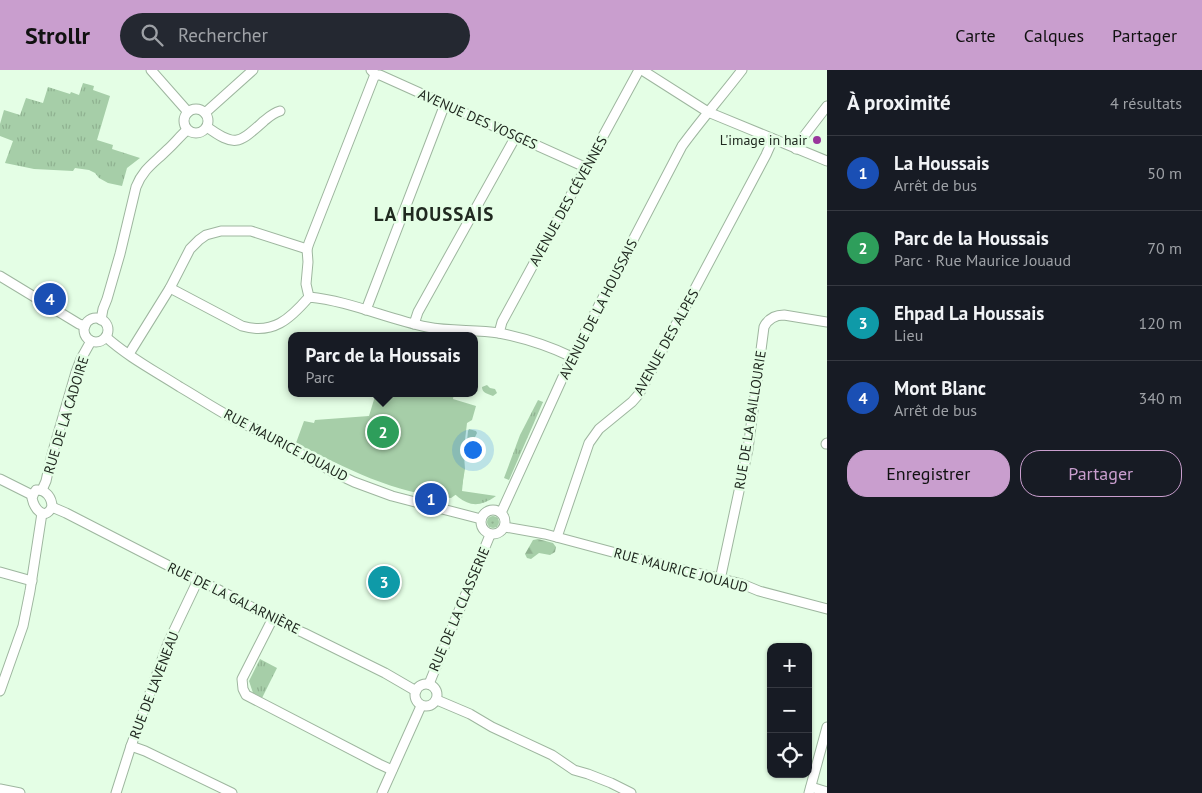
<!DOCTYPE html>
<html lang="fr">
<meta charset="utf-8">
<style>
:root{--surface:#171b24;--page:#242831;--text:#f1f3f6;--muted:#9ea1a6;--line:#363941;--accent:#c99ece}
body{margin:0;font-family:"PT Sans",sans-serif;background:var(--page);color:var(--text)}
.controls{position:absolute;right:15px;bottom:15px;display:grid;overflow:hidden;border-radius:10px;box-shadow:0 1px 4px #0004}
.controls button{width:45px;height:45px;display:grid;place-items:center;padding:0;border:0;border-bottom:1px solid var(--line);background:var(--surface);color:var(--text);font:25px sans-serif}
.you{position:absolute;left:472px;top:379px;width:18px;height:18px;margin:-12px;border:4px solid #fff;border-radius:50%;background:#1a73e8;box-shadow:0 0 0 8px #1a73e833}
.badge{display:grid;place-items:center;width:32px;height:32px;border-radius:50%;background:var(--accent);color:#fff;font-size:16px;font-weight:700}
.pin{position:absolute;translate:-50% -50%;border:2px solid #fff;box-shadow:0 1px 5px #0006}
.popup{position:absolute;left:288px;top:262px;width:190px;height:65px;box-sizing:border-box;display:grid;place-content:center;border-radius:10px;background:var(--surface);filter:drop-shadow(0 1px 4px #0005);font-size:16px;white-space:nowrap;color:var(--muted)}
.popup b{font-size:19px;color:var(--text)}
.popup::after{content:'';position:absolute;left:50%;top:100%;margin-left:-10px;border:10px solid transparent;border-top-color:var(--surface)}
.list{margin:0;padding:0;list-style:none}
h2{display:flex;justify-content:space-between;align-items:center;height:65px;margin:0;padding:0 20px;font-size:21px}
h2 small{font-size:16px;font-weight:400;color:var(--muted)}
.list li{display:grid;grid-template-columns:32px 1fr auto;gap:15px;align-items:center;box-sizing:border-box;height:75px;padding:0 20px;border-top:1px solid var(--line)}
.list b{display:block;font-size:19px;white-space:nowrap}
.list p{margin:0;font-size:16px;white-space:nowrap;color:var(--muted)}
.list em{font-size:16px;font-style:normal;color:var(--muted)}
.actions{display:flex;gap:10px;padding:15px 20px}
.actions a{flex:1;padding:11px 0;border:1px solid var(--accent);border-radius:20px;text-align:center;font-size:18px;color:var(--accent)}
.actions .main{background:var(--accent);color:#111}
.icon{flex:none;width:28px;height:28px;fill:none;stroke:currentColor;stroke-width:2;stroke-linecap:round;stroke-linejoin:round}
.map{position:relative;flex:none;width:827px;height:723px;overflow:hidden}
header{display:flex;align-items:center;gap:30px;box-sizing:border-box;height:70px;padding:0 25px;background:var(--accent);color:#111}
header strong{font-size:24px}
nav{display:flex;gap:28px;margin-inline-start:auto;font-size:18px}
.search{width:350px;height:45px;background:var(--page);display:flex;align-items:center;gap:12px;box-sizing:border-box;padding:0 18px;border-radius:28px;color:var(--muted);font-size:19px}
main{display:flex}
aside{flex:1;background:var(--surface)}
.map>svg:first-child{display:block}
.grass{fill:url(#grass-tufts)}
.forest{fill:url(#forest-firs)}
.park{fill:#a6cea8}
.garden{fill:url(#garden-dots)}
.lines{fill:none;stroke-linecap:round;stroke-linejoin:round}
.minor-casing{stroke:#9eb69f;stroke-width:11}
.minor{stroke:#fff;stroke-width:9}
.poi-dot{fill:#99369c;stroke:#e4fee5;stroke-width:2}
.labels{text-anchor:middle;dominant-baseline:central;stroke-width:5;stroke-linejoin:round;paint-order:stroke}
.street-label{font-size:14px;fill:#202920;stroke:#e4fee5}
.poi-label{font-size:14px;fill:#202920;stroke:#e4fee5;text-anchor:end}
.district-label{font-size:19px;font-weight:bold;letter-spacing:1px;fill:#202920;stroke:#e4fee5}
</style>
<header>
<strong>Strollr</strong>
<div class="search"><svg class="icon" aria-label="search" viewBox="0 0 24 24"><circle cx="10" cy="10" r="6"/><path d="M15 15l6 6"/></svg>Rechercher</div>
<nav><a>Carte</a><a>Calques</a><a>Partager</a></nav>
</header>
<main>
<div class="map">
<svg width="827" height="723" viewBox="0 0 827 723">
<defs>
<pattern id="grass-tufts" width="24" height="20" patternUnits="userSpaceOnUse" patternTransform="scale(1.25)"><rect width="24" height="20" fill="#a6cea8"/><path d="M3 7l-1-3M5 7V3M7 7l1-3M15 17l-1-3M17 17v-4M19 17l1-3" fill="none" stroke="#8fb190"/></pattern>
<pattern id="forest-firs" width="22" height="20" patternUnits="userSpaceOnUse" patternTransform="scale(1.25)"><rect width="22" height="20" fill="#a6cea8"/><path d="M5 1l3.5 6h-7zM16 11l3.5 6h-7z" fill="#8fb190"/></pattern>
<pattern id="garden-dots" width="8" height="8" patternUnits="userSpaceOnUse" patternTransform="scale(1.25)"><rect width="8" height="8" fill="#a6cea8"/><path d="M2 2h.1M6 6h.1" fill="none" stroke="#8fb190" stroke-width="1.8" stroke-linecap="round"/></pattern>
</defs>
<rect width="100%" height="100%" fill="#e4fee5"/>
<g class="grass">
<path d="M83 13 94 16 93 20 110 26 97 70 113 75 112 79 140 88 127 98 122 116 108 113 99 108 95 103 89 100 75 98 73 101 34 99 5 93 13 71 0 66V54L4 40 20 45 26 28 43 33 48 17 70 24 71 22 79 25Z"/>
<path d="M538 330 543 332 509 410 504 408 520 365Z"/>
<path d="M464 401 462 421 496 426C471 444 460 429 442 412Z"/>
<path d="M260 589 277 598 262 628 253 623 249 611Z"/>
</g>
<path class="forest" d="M538 469 553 473 556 477 555 482 550 485 539 483 531 489 527 488 525 484 533 470Z"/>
<g class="park">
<path d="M487 315 490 318 495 319 497 323 493 326C488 324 482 323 482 317Z"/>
<path d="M376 323H454L453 329 476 336 472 350 467 353 465 370 467 371 468 361 469 359 476 361 477 363 474 369 475 370 472 374 469 373 464 385 465 399 461 421 451 428C395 424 345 398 296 373L304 351 314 353 315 350 369 346Z"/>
</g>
<circle class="garden" cx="493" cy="452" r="6"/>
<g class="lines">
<g class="minor-casing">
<g id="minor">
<path d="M151 0 188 42"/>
<path d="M371 0 376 5H380L587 98"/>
<path d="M642 0 708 42 827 91"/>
<circle cx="196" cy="51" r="12"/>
<path d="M205 43 253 0"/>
<path d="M207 57C236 78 239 73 264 51 269 47 273 43 280 41"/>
<path d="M796 79 801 70 827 36"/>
<path d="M0 206 79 254 85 256"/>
<path d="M170 218 242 256C273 265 290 249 309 227 350 231 387 249 427 257 451 262 476 259 499 263 524 268 549 276 572 287"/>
<path d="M309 227 306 214 308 192 307 179 309 173 374 7 376 5"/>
<path d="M366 240 445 34"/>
<circle cx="96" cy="260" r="12"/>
<path d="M101 250 103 239 107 229 120 184 136 117C143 99 154 93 167 80 174 74 180 66 187 60"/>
<path d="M414 254 418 242 516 66"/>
<path d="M499 263 502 252 639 0"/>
<path d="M106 267C128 287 155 301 180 317 206 332 231 350 258 360L335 403 354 412 392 426 481 449"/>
<path d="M129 284 170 218 190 179 199 170 206 165 221 161H251L307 179"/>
<path d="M826 374 827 373"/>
<path d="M0 409 32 425"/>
<path d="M36 420C46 419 52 428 52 437 44 452 34 438 32 428L34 423Z"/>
<path d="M42 420 46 411 51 388 76 302 81 289 91 271"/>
<path d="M52 437 66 443 175 499 215 518 288 556 304 563 385 603 416 621"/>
<circle cx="493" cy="452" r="12"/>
<path d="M501 443 572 287 682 76C701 50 722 26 742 0"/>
<path d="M505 457 545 464 616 483 742 514 759 521 827 539"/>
<path d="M557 467 589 373 599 359 632 332 639 324 766 85 773 69"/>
<path d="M0 502 32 511"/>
<path d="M720 510 748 379 764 257C768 249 774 245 784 245L827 252"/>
<path d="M273 548 242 609 243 619 246 625 379 694 392 700"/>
<circle cx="426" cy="625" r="11"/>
<path d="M429 614 490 465"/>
<path d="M0 621 23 556 30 521 42 443"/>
<path d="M437 630 470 644 492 657 552 685 574 700 588 704 611 713 631 723"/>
<path d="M131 676 145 681 232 723"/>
<path d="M811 717 827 722"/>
<path d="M0 719 20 723"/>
<path d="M116 723 131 676 168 573 198 510"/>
<path d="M382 723 421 636"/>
<path d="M809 723 827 657"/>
</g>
</g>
<use href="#minor" class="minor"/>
</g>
<circle class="poi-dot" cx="817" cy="70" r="5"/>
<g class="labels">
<g class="street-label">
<text transform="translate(478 49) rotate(24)">AVENUE DES VOSGES</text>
<text transform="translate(568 131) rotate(-61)">AVENUE DES CÉVENNES</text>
<text transform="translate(598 239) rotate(-63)">AVENUE DE LA HOUSSAIS</text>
<text transform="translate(666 272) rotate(-61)">AVENUE DES ALPES</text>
<text transform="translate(66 345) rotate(-73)">RUE DE LA CADOIRE</text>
<text transform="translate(750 350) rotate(-81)">RUE DE LA BAILLOURIE</text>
<text transform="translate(286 375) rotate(28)">RUE MAURICE JOUAUD</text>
<text transform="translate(681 500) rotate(15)">RUE MAURICE JOUAUD</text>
<text transform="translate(234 528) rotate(26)">RUE DE LA GALARNIÈRE</text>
<text transform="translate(459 539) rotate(-67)">RUE DE LA CLASSERIE</text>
<text transform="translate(154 615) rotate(-69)">RUE DE L'AVENEAU</text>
</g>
<g class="poi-label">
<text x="807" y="70">L'image in hair</text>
</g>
<g class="district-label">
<text x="434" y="144">LA HOUSSAIS</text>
</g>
</g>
</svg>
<div class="controls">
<button>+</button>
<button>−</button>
<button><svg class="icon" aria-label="locate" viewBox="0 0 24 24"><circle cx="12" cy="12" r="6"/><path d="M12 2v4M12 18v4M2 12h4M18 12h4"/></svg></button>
</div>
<div class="you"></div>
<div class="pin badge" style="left:431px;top:429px;background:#1a4fb4">1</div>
<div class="pin badge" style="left:383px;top:362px;background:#2e9e5b">2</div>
<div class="popup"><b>Parc de la Houssais</b>Parc</div>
<div class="pin badge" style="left:384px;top:512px;background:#0f9aa8">3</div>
<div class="pin badge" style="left:50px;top:229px;background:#1a4fb4">4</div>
</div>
<aside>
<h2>À proximité<small>4 résultats</small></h2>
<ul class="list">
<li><span class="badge" style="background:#1a4fb4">1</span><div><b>La Houssais</b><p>Arrêt de bus</p></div><em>50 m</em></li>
<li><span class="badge" style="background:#2e9e5b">2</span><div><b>Parc de la Houssais</b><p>Parc · Rue Maurice Jouaud</p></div><em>70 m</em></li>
<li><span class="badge" style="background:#0f9aa8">3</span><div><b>Ehpad La Houssais</b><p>Lieu</p></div><em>120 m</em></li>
<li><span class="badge" style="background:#1a4fb4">4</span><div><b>Mont Blanc</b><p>Arrêt de bus</p></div><em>340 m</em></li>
</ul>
<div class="actions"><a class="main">Enregistrer</a><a>Partager</a></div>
</aside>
</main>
